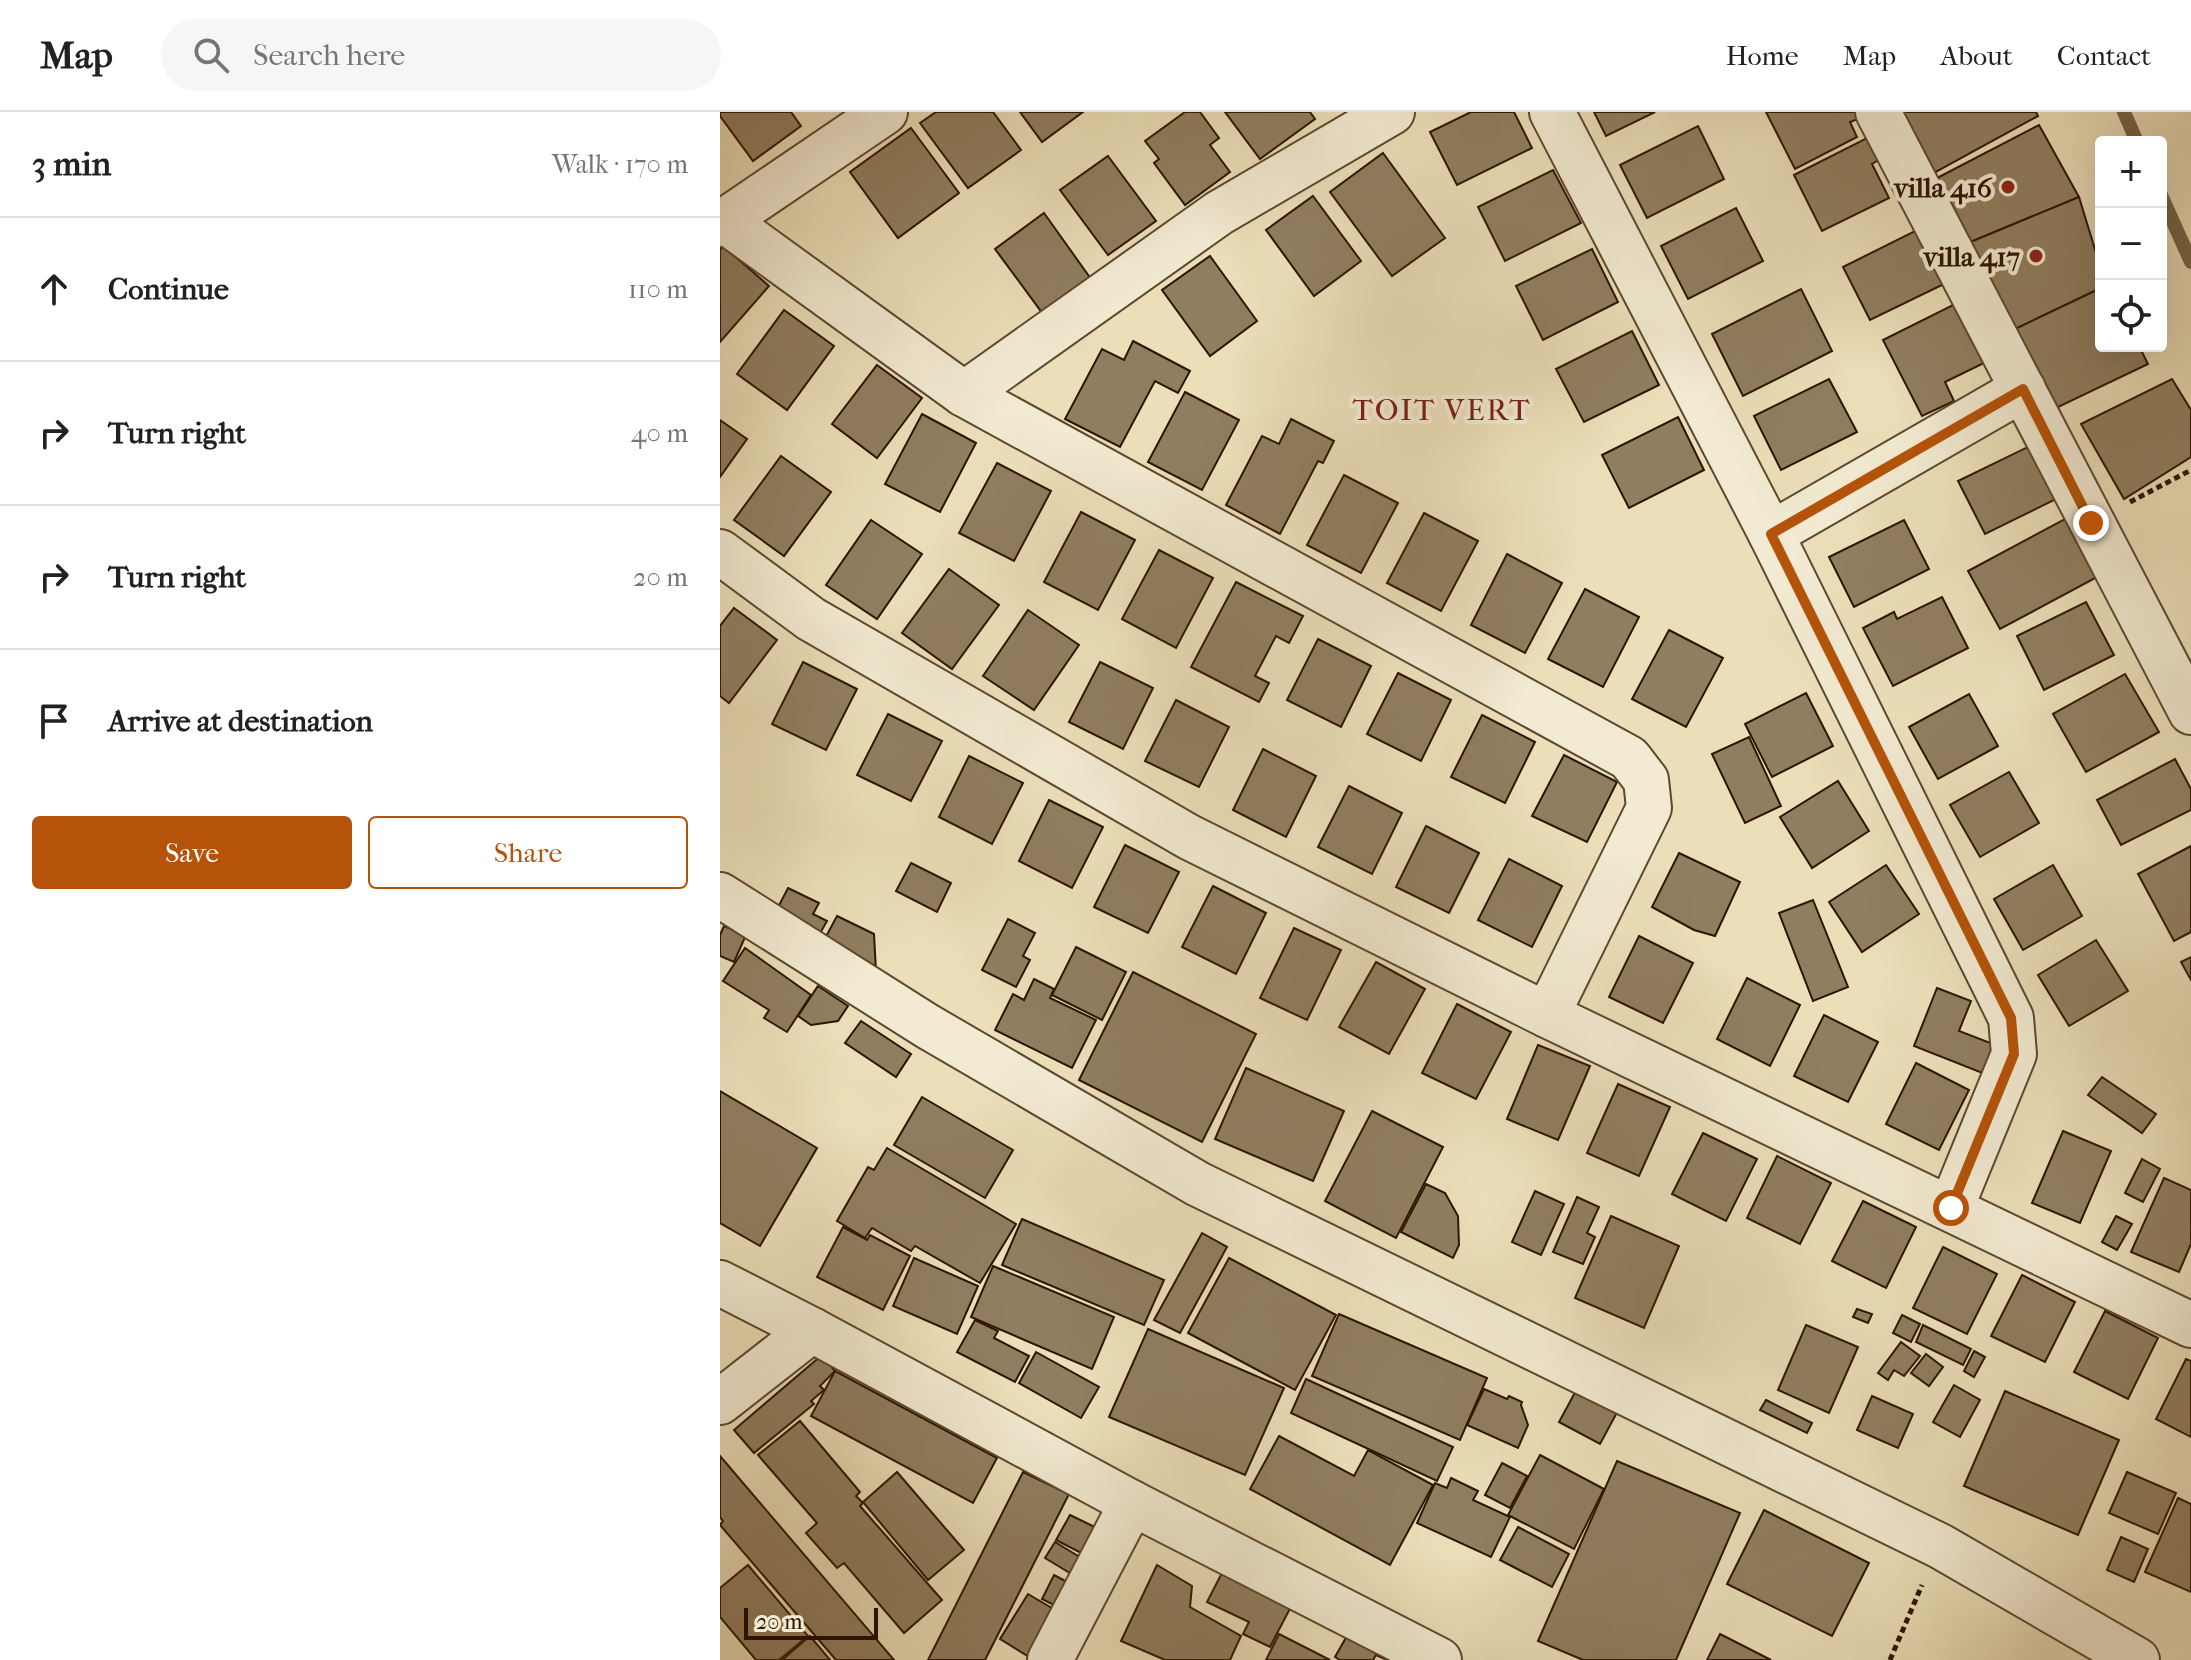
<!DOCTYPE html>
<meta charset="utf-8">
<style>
:root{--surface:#fff;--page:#f6f6f6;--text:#202124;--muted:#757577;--line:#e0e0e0;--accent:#b45309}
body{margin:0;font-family:"IM FELL French Canon",serif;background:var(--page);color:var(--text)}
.controls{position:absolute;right:24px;top:24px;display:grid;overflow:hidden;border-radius:8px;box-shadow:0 8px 32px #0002}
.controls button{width:72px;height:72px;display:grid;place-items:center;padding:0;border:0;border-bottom:2px solid var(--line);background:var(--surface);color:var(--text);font:40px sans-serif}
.scale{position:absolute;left:24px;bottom:20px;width:134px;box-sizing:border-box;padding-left:8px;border:4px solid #2d1500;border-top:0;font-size:22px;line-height:28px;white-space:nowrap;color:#2d1500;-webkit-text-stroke:6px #f2ead2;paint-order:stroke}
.stop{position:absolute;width:24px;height:24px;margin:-18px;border:6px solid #b45309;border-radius:50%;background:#fff}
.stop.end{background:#b45309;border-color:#fff;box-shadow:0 2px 8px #0008}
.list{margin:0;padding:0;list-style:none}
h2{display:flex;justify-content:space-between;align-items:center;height:104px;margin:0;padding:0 32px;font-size:34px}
h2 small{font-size:26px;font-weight:400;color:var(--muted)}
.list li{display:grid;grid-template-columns:52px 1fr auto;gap:24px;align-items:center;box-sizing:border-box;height:144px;padding:0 32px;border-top:2px solid var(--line)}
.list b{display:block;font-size:30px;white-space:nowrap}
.list em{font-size:26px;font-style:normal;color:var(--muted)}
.actions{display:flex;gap:16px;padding:24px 32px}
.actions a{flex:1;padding:18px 0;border:2px solid var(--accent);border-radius:8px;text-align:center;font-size:28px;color:var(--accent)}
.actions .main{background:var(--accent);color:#fff}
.icon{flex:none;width:44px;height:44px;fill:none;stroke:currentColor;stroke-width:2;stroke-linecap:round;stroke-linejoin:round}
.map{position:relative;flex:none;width:1471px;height:1548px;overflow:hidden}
header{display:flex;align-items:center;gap:48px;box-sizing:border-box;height:112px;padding:0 40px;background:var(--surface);border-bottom:2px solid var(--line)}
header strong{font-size:38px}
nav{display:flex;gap:44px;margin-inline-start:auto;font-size:28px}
.search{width:560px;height:72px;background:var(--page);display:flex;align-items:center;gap:20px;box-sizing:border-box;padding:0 28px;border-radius:44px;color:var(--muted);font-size:30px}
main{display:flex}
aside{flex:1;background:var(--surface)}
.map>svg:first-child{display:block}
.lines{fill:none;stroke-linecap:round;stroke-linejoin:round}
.stream{stroke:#786549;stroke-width:14}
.building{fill:#907e60;stroke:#2d1500;stroke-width:2}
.street-casing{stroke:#5c482e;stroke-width:48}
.path{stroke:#2d1500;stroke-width:5;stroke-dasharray:6 4;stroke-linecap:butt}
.street{stroke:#f2ead2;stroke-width:44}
.route{stroke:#b45309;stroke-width:10}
.poi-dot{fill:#8f2418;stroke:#f2ead2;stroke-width:3}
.labels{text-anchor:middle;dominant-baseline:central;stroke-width:8;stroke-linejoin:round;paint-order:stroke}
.poi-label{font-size:28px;font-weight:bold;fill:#2d1500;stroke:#f2ead2;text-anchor:end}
.neighbourhood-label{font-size:30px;letter-spacing:2px;fill:#7a1f14;stroke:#f2ead2}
</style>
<header>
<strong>Map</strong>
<div class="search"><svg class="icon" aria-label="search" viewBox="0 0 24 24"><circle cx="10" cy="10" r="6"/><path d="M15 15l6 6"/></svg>Search here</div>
<nav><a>Home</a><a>Map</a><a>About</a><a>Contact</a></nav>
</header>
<main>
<aside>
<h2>3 min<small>Walk · 170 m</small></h2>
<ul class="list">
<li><svg class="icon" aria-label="ahead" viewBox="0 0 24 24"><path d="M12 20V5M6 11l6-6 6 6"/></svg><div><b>Continue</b></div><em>110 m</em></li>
<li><svg class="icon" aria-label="right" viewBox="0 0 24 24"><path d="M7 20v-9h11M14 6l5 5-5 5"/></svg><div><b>Turn right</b></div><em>40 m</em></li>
<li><svg class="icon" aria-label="right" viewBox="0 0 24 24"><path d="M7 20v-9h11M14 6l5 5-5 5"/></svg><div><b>Turn right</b></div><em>20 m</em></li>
<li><svg class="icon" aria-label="arrive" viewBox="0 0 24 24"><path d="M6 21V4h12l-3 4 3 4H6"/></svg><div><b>Arrive at destination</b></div></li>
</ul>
<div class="actions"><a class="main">Save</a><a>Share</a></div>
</aside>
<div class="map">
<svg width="1471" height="1548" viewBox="0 0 1471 1548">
<rect width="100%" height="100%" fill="#ebdfb9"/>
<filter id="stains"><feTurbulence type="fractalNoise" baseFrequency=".0025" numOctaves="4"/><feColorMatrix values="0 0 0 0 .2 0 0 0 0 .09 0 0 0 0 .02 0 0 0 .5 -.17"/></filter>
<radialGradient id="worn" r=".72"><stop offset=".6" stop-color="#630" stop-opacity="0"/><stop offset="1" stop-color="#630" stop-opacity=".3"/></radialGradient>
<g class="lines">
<g class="stream">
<path d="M1404 0 1417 30"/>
<path d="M1441 83 1471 150"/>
</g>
</g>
<g class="building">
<path d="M0 0H71L81 14 33 49 0 4Z"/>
<path d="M216 0H273L301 38 248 76 200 11Z"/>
<path d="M300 0H363L322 30Z"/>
<path d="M465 0H480L499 26 490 33 510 60 465 93 434 51 439 47 425 29Z"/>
<path d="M505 0H590L595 7 540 47Z"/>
<path d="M751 0H794L812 36 737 73 710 20Z"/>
<path d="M874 0H935L886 24Z"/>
<path d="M1046 0H1140L1143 5 1130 10 1137 25 1075 57Z"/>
<path d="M1183 0H1316L1318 4 1214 61Z"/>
<path d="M1319 13 1359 85 1248 131 1217 66Z"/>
<path d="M978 14 1004 67 927 106 900 53Z"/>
<path d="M191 16 239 81 178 126 130 60Z"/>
<path d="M1149 25 1160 47 1152 52 1169 86 1102 119 1074 63Z"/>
<path d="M663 41 725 126 672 164 610 80Z"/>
<path d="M388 44 436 109 388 143 340 78Z"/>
<path d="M833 58 861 111 785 149 758 95Z"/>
<path d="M593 84 641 149 594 184 546 118Z"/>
<path d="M1359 85 1381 157V176L1291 219 1248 131Z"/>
<path d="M1016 96 1043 149 968 187 941 134Z"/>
<path d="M324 101 371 167 323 202 275 137Z"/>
<path d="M1199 117 1226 171 1150 208 1123 155Z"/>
<path d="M3 134 49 174 0 230V138Z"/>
<path d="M872 137 898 190 823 228 796 174Z"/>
<path d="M490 144 537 209 490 244 442 178Z"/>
<path d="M1381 176V234H1419L1428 252 1334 297 1291 219Z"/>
<path d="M1081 177 1112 239 1023 284 992 222Z"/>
<path d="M1239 190 1268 249 1225 270 1234 289 1202 304 1163 228Z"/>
<path d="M64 198 114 234 67 298 17 262Z"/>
<path d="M912 219 939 273 864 310 836 257Z"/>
<path d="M413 229 470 259 458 281 435 269 400 335 345 307 382 237 404 248Z"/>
<path d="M157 253 202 286 157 346 112 312Z"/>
<path d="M1109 267 1137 320 1061 358 1034 304Z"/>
<path d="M1452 267 1471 298V345L1404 387 1361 312Z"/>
<path d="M465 280 519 308 482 378 428 350Z"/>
<path d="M202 302 256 331 220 400 165 372Z"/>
<path d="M958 305 984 358 909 396 882 343Z"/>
<path d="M571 307 614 329 603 351 598 349 560 422 506 393 542 324 559 332Z"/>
<path d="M0 308 27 327 0 365Z"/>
<path d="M1314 332 1340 385 1265 422 1238 369Z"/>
<path d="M61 344 111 380 64 444 14 408Z"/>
<path d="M277 351 331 379 294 449 239 421Z"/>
<path d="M624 363 678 391 641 461 587 433Z"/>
<path d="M361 400 415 428 378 498 324 470Z"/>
<path d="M704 401 758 429 721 499 667 471Z"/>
<path d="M1345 407 1377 465 1280 517 1248 459Z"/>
<path d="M151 408 202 442 157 507 106 473Z"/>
<path d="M1184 408 1209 457 1134 495 1109 445Z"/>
<path d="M439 438 493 466 456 536 402 507Z"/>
<path d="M787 442 842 471 805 541 751 513Z"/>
<path d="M229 457 279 493 232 557 182 521Z"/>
<path d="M516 470 583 504 569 531 556 524 535 564 549 571 539 590 471 555Z"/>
<path d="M865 477 919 505 883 575 828 547Z"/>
<path d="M1222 485 1248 536 1173 574 1143 516 1174 500 1177 507Z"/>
<path d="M1366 490 1394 543 1324 578 1297 524Z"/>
<path d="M14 496 57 528 9 591 0 584V514Z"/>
<path d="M308 498 359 533 314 598 263 564Z"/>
<path d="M949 518 1003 546 966 615 912 587Z"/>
<path d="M598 527 651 554 621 615 567 588Z"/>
<path d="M83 550 137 577 106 638 52 612Z"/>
<path d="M380 550 433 576 403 637 349 610Z"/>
<path d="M678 561 731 588 701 649 647 622Z"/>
<path d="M1405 562 1439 620 1366 660 1333 602Z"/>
<path d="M1086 581 1113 634 1052 665 1025 612Z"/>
<path d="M1249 582 1278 634 1218 667 1189 615Z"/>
<path d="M456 588 509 615 479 675 425 649Z"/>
<path d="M168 602 222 629 191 689 137 663Z"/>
<path d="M762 603 815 630 785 691 731 665Z"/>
<path d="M1029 625 1061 694 1025 711 992 642Z"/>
<path d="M543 637 596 664 566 725 513 698Z"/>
<path d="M844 643 897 670 867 730 812 704Z"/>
<path d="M249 644 303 671 272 732 219 705Z"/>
<path d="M1455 647 1471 677V698L1401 733 1377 688Z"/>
<path d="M1289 660 1319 711 1260 745 1230 693Z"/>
<path d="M1118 669 1149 719 1092 756 1060 705Z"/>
<path d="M629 674 682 701 652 762 598 735Z"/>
<path d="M329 688 383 715 352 776 299 749Z"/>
<path d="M706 714 759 741 729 801 676 775Z"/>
<path d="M405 733 459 760 428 821 374 795Z"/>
<path d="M1471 734V820L1454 829 1418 762Z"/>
<path d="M959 741 1020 770 995 824 974 818 932 795Z"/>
<path d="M789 747 842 774 812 835 758 808Z"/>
<path d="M191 751 231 771 217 800 176 779Z"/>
<path d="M1166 753 1199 802 1142 840 1109 790Z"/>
<path d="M1333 753 1362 804 1303 838 1274 787Z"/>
<path d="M493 774 546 801 516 862 462 835Z"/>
<path d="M68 776 99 791 93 802 107 809 98 825 54 803Z"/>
<path d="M1093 788 1128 875 1093 889 1059 801Z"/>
<path d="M117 804 154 822 156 860 102 832Z"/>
<path d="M288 807 315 821 303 844 310 848 296 875 262 858Z"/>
<path d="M4 814 26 823 14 850 0 844V823Z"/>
<path d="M574 816 621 838 587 908 540 886Z"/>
<path d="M919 824 973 851 943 911 889 885Z"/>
<path d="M1376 828 1408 879 1349 914 1318 863Z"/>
<path d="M356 835 406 860 382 908 332 883Z"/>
<path d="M25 836 91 883 67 920 44 906 49 898 3 869Z"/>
<path d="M1471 845V868L1461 850Z"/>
<path d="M656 850 705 877 669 942 619 915Z"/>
<path d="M413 860 536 922 482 1030 359 968Z"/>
<path d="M1027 866 1080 893 1050 954 997 927Z"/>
<path d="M314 867 334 877 330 886 376 908 352 956 275 918 293 882 304 888Z"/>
<path d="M98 874 128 894 118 909 91 913 78 904Z"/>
<path d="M1217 876 1251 889 1239 919 1286 937 1275 966 1194 934Z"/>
<path d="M737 892 791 920 756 987 702 961Z"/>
<path d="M1104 903 1158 930 1128 990 1074 964Z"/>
<path d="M141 909 191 942 176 965 125 931Z"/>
<path d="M818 933 870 954 838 1028 787 1007Z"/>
<path d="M1196 951 1249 978 1219 1038 1166 1012Z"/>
<path d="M526 956 624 999 593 1069 495 1027Z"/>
<path d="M1382 965 1436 1002 1422 1021 1368 983Z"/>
<path d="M898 972 950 995 919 1064 867 1041Z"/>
<path d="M0 979 97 1036 40 1134 0 1111Z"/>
<path d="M202 985 293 1038 265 1086 174 1033Z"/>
<path d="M652 999 723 1035 676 1126 605 1089Z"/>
<path d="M1343 1019 1391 1039 1360 1111 1312 1091Z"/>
<path d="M983 1021 1037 1047 1006 1109 952 1082Z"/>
<path d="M167 1036 296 1112 260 1171 195 1134 191 1139 152 1116 145 1126 117 1109 148 1055 154 1058Z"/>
<path d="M1057 1044 1111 1071 1080 1132 1027 1106Z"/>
<path d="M1422 1047 1440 1057 1423 1090 1405 1081Z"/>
<path d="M1444 1066 1471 1078V1132L1459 1160 1411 1140Z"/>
<path d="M706 1072 725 1081 738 1104 739 1133 733 1146 681 1120Z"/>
<path d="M815 1079 844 1092 821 1143 792 1130Z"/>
<path d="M857 1085 879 1095 867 1121 875 1125 863 1152 833 1140Z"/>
<path d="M1143 1089 1196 1115 1166 1176 1112 1149Z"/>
<path d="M891 1104 959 1134 924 1216 855 1186Z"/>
<path d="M1396 1104 1412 1112 1397 1138 1382 1130Z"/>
<path d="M302 1107 444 1168 424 1213 282 1153Z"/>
<path d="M123 1115 147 1128 150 1123 190 1144 163 1198 97 1165Z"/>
<path d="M482 1121 507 1135 460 1221 434 1208Z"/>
<path d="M1223 1135 1277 1162 1247 1222 1193 1196Z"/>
<path d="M194 1146 258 1174 237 1222 173 1194Z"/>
<path d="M509 1146 616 1203 575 1278 468 1221Z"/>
<path d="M273 1154 394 1205 372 1257 251 1205Z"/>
<path d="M1302 1163 1355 1190 1325 1250 1271 1224Z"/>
<path d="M1137 1197 1152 1202 1148 1211 1133 1205Z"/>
<path d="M1385 1199 1438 1226 1408 1287 1354 1260Z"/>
<path d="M619 1202 767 1266 740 1328 592 1264Z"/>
<path d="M1182 1203 1200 1212 1191 1230 1173 1221Z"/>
<path d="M255 1208 278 1219 274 1226 309 1244 295 1270 237 1240Z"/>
<path d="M1086 1213 1138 1235 1109 1301 1058 1278Z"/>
<path d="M1203 1213 1251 1237 1243 1253 1196 1230Z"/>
<path d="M428 1217 564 1276 525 1363 389 1305Z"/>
<path d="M1181 1230 1200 1244 1184 1264 1174 1258 1168 1268 1158 1261Z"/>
<path d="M1254 1239 1265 1245 1254 1265 1244 1259Z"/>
<path d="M316 1240 379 1275 361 1306 299 1271Z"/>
<path d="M1206 1242 1223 1255 1209 1274 1191 1261Z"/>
<path d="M102 1243 115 1259 100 1274 104 1278 91 1289 94 1292 34 1341 14 1318Z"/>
<path d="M1466 1247 1471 1249V1325L1436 1307Z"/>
<path d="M115 1259 277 1346 253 1391 91 1304Z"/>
<path d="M586 1267 733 1335 717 1369 571 1301Z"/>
<path d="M859 1273 900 1295 880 1332 839 1310Z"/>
<path d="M1234 1273 1260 1288 1240 1325 1213 1310Z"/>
<path d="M764 1277 787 1287 789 1284 802 1290 801 1293 808 1313 798 1336 747 1313Z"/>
<path d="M1285 1279 1399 1328 1358 1423 1244 1374Z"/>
<path d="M1152 1284 1193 1302 1178 1336 1137 1318Z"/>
<path d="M1046 1288 1092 1311 1087 1321 1040 1298Z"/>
<path d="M80 1309 140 1380 136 1384 143 1391 140 1394 222 1488 184 1521 124 1451 117 1456 86 1421 97 1411 38 1343Z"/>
<path d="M559 1324 634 1364 648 1338 713 1373 670 1453 530 1377Z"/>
<path d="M820 1343 884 1377 854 1437 788 1403Z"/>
<path d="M0 1344 174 1548H116L0 1413 3 1409 0 1405Z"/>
<path d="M897 1349 1020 1401 956 1548H863L818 1529Z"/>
<path d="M782 1351 807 1364 790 1396 765 1383Z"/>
<path d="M177 1360 244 1438 208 1468 143 1390Z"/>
<path d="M303 1360 349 1382 265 1548H208Z"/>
<path d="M1407 1360 1456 1381 1438 1422 1389 1401Z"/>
<path d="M731 1366 758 1379 753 1388 790 1405 771 1445 697 1411 715 1371 727 1376Z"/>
<path d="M1458 1386 1471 1392V1480L1425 1460Z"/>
<path d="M1044 1398 1149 1451 1112 1524 1007 1472Z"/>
<path d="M350 1403 379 1417 365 1443 336 1428Z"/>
<path d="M798 1415 849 1442 832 1475 780 1448Z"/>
<path d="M1401 1425 1428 1437 1414 1470 1387 1458Z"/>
<path d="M335 1430 368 1450 358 1466 325 1446Z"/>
<path d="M28 1453 88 1524 59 1548H36L0 1505V1476Z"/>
<path d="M437 1453 472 1474 470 1495 521 1524 510 1548H445L401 1529Z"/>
<path d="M506 1453 575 1487 550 1535 523 1522 529 1510 487 1490Z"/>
<path d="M334 1463 360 1477 348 1500 322 1487Z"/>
<path d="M308 1482 342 1502 314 1548 280 1527Z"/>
<path d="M636 1508 676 1532 667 1548 656 1543 653 1548H620L615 1545Z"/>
<path d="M559 1522 610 1548H546Z"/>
<path d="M1000 1522 1051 1548H987Z"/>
<path d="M90 1524 110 1548H62Z"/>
</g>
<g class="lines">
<g class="street-casing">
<g id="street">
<path d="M832 0 1051 422 1291 906 1294 942 1231 1096"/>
<path d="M1158 0 1471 600"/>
<path d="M5 109 244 282 909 646 926 668 929 696 827 903"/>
<path d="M0 112 165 0"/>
<path d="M244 282 499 101 672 0"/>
<path d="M1051 422 1303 277"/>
<path d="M0 440 91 507 469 725 827 903 1471 1213"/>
<path d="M0 783 207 914 478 1072 1220 1434 1417 1548"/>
<path d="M0 1171 92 1218 412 1391 719 1548"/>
<path d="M0 1290 92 1218"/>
<path d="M330 1548 412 1391"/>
</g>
</g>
<g class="path">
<path d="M1410 390 1471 358"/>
<path d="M1170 1548 1202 1473"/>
</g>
<use href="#street" class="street"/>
</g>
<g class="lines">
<path class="route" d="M1231 1096 1294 942 1291 906 1051 422 1303 277 1371 411"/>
</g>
<g class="poi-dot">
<circle cx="1288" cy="75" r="8"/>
<circle cx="1316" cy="144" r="8"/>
</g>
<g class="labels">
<g class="poi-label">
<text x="1272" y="75">villa 416</text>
<text x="1300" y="144">villa 417</text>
</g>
<g class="neighbourhood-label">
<text x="722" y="298">TOIT VERT</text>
</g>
</g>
<rect width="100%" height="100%" filter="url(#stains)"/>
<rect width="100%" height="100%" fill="url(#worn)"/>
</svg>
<div class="controls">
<button>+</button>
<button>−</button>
<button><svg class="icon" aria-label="locate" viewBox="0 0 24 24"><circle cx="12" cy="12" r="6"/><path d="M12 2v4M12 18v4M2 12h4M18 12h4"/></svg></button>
</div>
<div class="scale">20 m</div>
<div class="stop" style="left:1231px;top:1096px"></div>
<div class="stop end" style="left:1371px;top:411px"></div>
</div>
</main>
